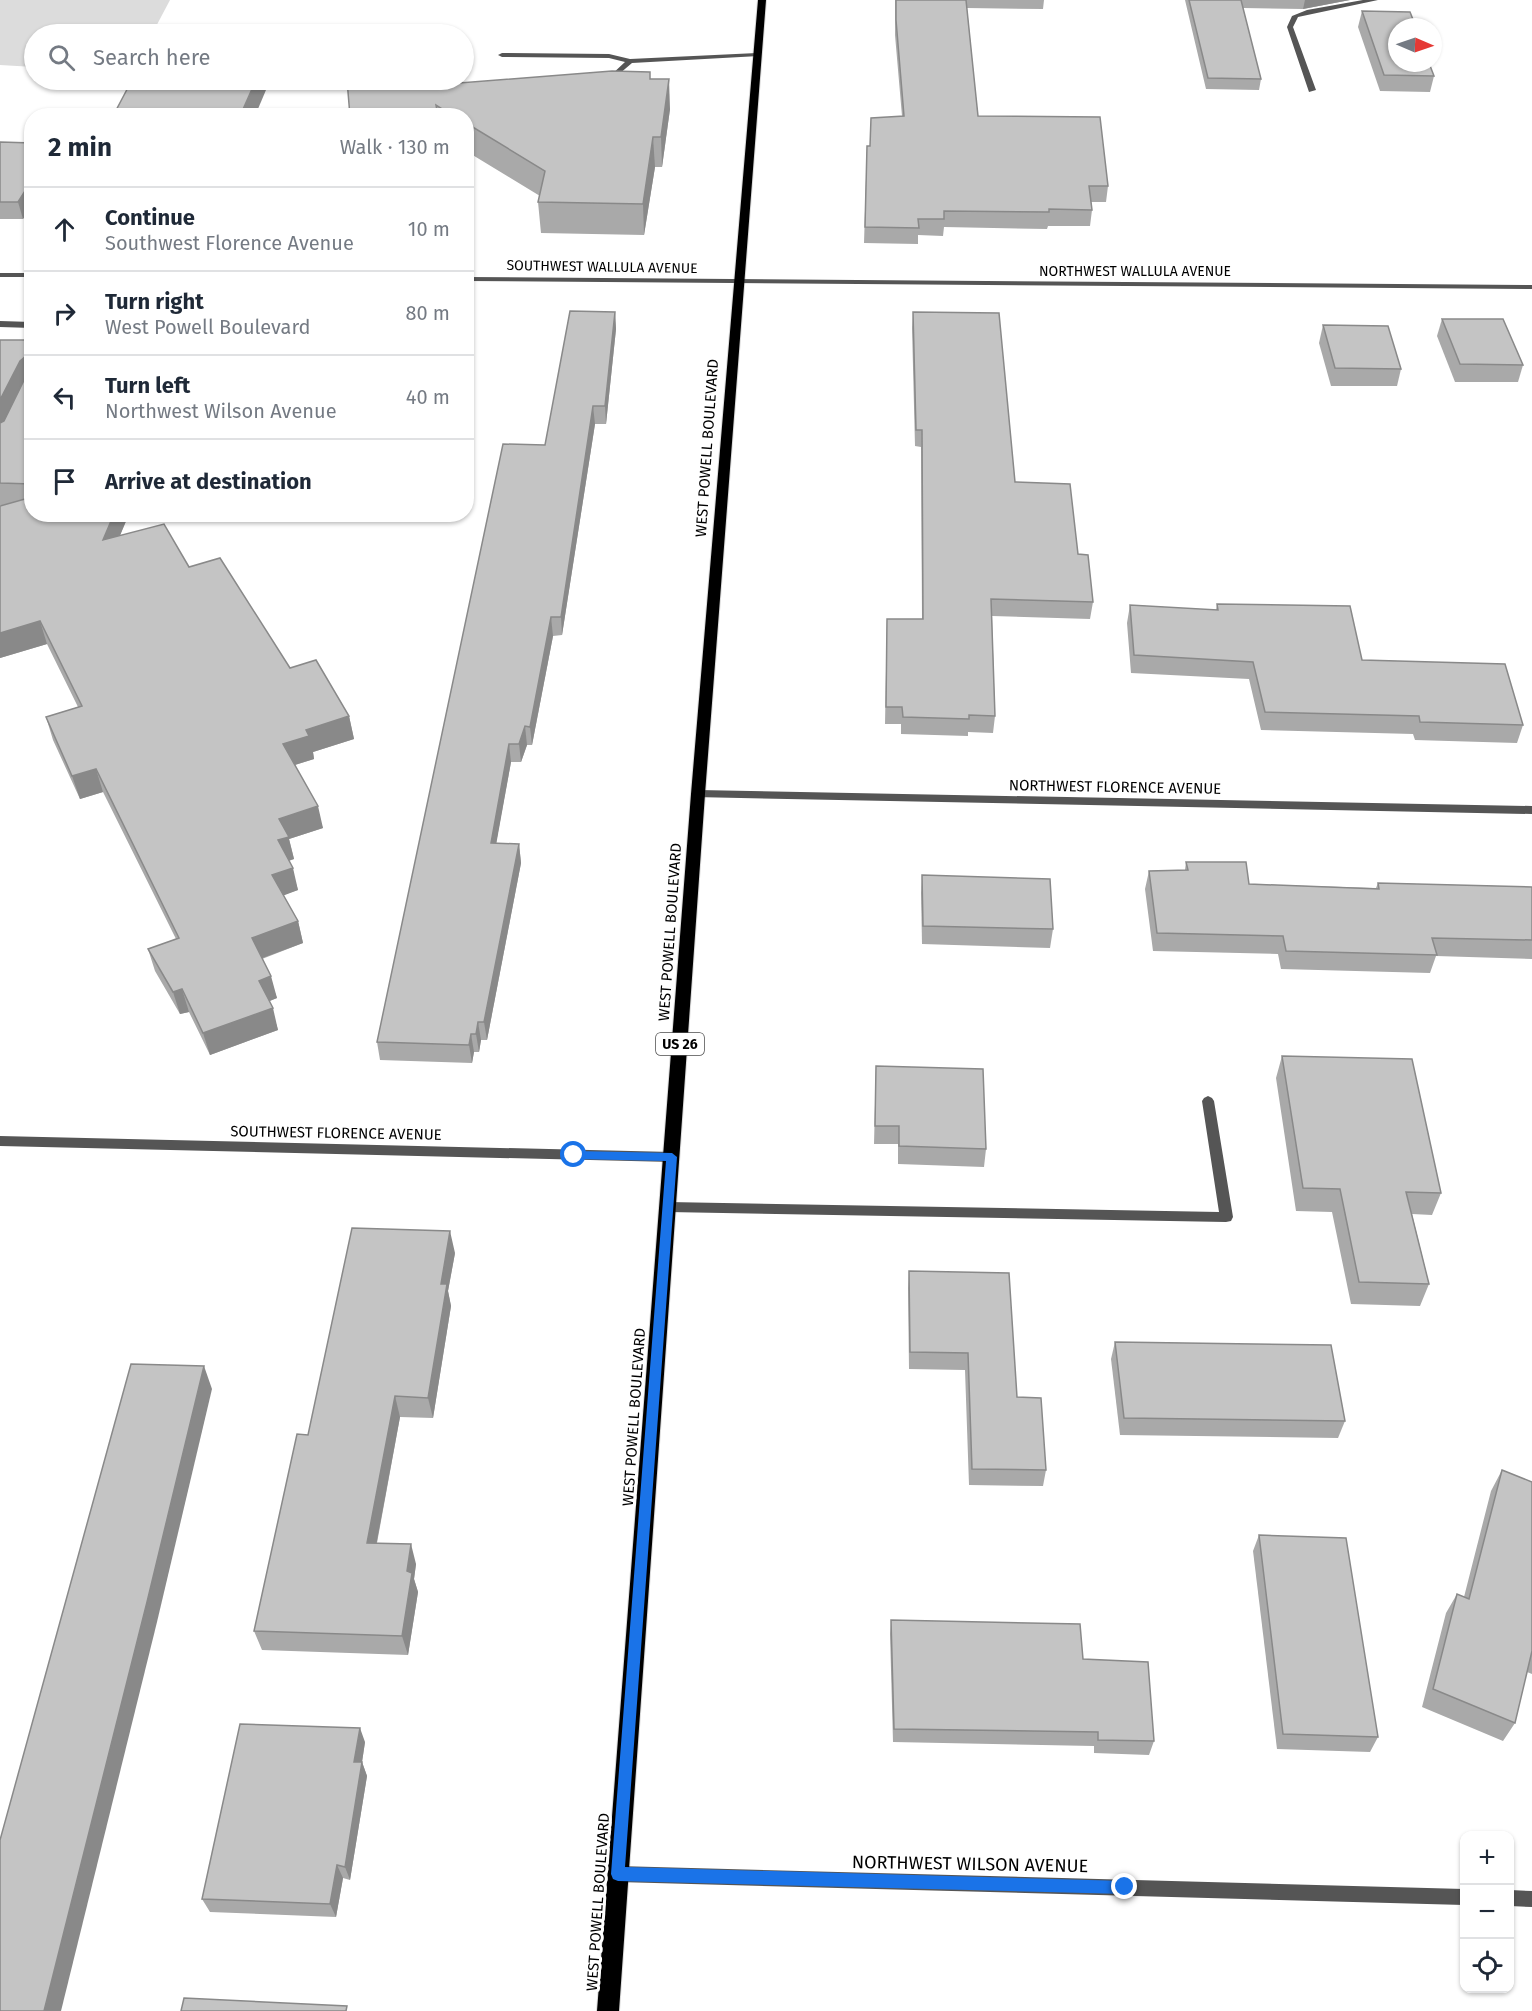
<!DOCTYPE html>
<meta charset="utf-8">
<style>
:root{--surface:#fff;--page:#f2f2f3;--text:#1f2937;--muted:#747a83;--line:#e0e1e3}
body{margin:0;font-family:"Fira Sans",sans-serif;background:var(--page);color:var(--text)}
.controls{position:absolute;right:18px;bottom:18px;display:grid;overflow:hidden;border-radius:12px;box-shadow:0 2px 4px #0004}
.controls button{width:54px;height:54px;display:grid;place-items:center;padding:0;border:0;border-bottom:2px solid var(--line);background:var(--surface);color:var(--text);font:30px sans-serif}
.compass{position:absolute;left:1388px;top:18px;width:54px;height:54px;border-radius:50%;background:var(--surface);box-shadow:0 2px 4px #0004;rotate:92deg}
.stop{position:absolute;width:18px;height:18px;margin:-14px;border:4px solid #1a73e8;border-radius:50%;background:#fff}
.stop.end{background:#1a73e8;border-color:#fff;box-shadow:0 2px 6px #0008}
.list{margin:0;padding:0;list-style:none}
h2{display:flex;justify-content:space-between;align-items:center;height:78px;margin:0;padding:0 24px;font-size:26px}
h2 small{font-size:20px;font-weight:400;color:var(--muted)}
.list li{display:grid;grid-template-columns:39px 1fr auto;gap:18px;align-items:center;box-sizing:border-box;height:84px;padding:0 24px;border-top:2px solid var(--line)}
.list b{display:block;font-size:22px;white-space:nowrap}
.list p{margin:0;font-size:20px;white-space:nowrap;color:var(--muted)}
.list em{font-size:20px;font-style:normal;color:var(--muted)}
.icon{flex:none;width:33px;height:33px;fill:none;stroke:currentColor;stroke-width:2;stroke-linecap:round;stroke-linejoin:round}
.map{position:relative;flex:none;width:1532px;height:2011px;overflow:hidden}
.search{position:absolute;background:var(--surface);box-shadow:0 2px 4px #0004;left:24px;top:24px;width:450px;height:66px;display:flex;align-items:center;gap:15px;box-sizing:border-box;padding:0 21px;border-radius:33px;color:var(--muted);font-size:22px}
.panel{position:absolute;background:var(--surface);box-shadow:0 2px 4px #0004;left:24px;top:108px;width:450px;height:414px;border-radius:24px}
.map>svg:first-child{display:block}
.green{fill:#dcdcdc}
.lines{fill:none;stroke-linecap:round;stroke-linejoin:round}
.primary-casing{stroke:#dbdbdb;stroke-width:2}
.lane{fill:#555;fill-rule:evenodd}
.street{fill:#555;fill-rule:evenodd}
.primary{fill:#000;fill-rule:evenodd}
.wall{fill:#a9a9a9}
.shaded-wall{fill:#898989}
.building{fill:#c4c4c4;stroke:#898989;stroke-width:1.5}
.route{fill:#1a73e8}
.labels{text-anchor:middle;dominant-baseline:central;stroke-width:6;stroke-linejoin:round;paint-order:stroke}
.far-street-label{font-size:14px;fill:#000;stroke:#fff}
.shield{fill:#fff;stroke:#4c4c4c;stroke-width:1.5}
.shield-label{font-size:14px;font-weight:bold;fill:#000}
.street-label{font-size:15px;fill:#000;stroke:#fff}
.near-street-label{font-size:18px;fill:#000;stroke:#fff}
</style>
<div class="map">
<svg width="1532" height="2011" viewBox="0 0 1532 2011">
<rect width="100%" height="100%" fill="#fff"/>
<path class="green" d="M0 0H170L152 34H34V67L0 65Z"/>
<g class="lines">
<g class="primary-casing">
<path id="primary" d="M758 0H766L705 794 619 2011H597L691 794Z"/>
</g>
<g class="lane">
<path d="M1363 0H1378L1298 17 1293 27 1316 90 1309 92 1287 27 1292 16 1307 10Z"/>
<path d="M757 53 759 54V56L632 63 612 80 601 78 610 76 625 62 609 58 502 57 498 55 502 53 609 54 630 59Z"/>
<path d="M0 321 32 322V328L0 327Z"/>
<path d="M1208 1096 1212 1098 1214 1101 1233 1217 1231 1221 1226 1222 668 1212 663 1211 661 1207 663 1203 668 1202 1219 1212 1202 1101 1204 1098Z"/>
</g>
<g class="street">
<rect x="0" y="273" width="32" height="4"/>
<path d="M466 277 1532 285V289L466 281Z"/>
<path d="M698 790 1532 806V814L694 797 693 794Z"/>
<path d="M0 1136 672 1152 677 1153 678 1157 677 1161 672 1162 0 1146Z"/>
<path d="M618 1866 1464 1889V1905L618 1882 612 1880 610 1874 612 1868Z"/>
<path d="M1510 1890 1532 1891V1907L1510 1906Z"/>
</g>
<use href="#primary" class="primary"/>
</g>
<g class="wall">
<path d="M895 0H1044L1043 9 967 8 978 116 1108 186 1106 202H1091L1092 210 1090 226H1048L1047 229 944 227 943 236 918 235V244L864 243 867 146H870L902 116 895 35Z"/>
<path d="M1185 0H1350L1303 9 1243 8 1261 79 1259 90 1206 89Z"/>
<path d="M1362 11 1434 76 1430 92 1380 91 1358 27Z"/>
<path d="M650 79 670 109 662 167H655L644 235 541 233 538 202 540 196 466 151V116H350L434 85Z"/>
<path d="M0 142 32 143V205L23 219H0Z"/>
<path d="M615 312 616 329 606 424H595L562 635 553 636 532 745H527L521 762H511L496 843 519 844 521 863 487 1040H481L479 1052H474L472 1063 380 1060 377 1042 545 445Z"/>
<path d="M913 312 1015 482 1078 554 1093 602 1090 619 992 616 995 716 993 733 968 732V736L901 734V724H885L887 619H922L921 447 915 446 912 328Z"/>
<path d="M1442 319 1523 365 1518 382H1455L1437 336Z"/>
<path d="M1323 325 1401 369 1397 386H1331L1319 343Z"/>
<path d="M0 340H32V514H129L120 535 189 567 290 668 349 716 354 739 313 752 314 759 295 765 323 828 289 839 294 859 289 861 298 890 283 895 298 921 303 943 262 959 277 998 269 1001 278 1030 210 1055 189 1012 180 1014 155 971 148 949 176 939 103 792 80 799 53 740 46 717 78 707 47 644 0 658 2 505H0Z"/>
<path d="M1217 604 1362 660 1523 725 1517 743 1415 740 1413 734 1261 730 1249 679 1131 673 1127 623 1130 605 1216 610Z"/>
<path d="M1186 862 1249 884 1376 888 1378 883 1532 887V959L1436 956 1430 973 1281 969 1278 954 1153 951 1145 889 1149 871 1185 870Z"/>
<path d="M922 875 1053 929 1050 948 922 944 921 893Z"/>
<path d="M1282 1056 1441 1193 1432 1215 1412 1214 1429 1284 1420 1306 1351 1304 1332 1212 1296 1211 1276 1078Z"/>
<path d="M876 1066 986 1149 984 1167 898 1164V1144H874Z"/>
<path d="M455 1253 448 1291 451 1306 433 1418 400 1417 377 1543 416 1564 414 1579 418 1592 408 1655 262 1650 254 1631 308 1435Z"/>
<path d="M909 1271 1017 1397 1046 1470 1043 1486 969 1485 965 1370 909 1369 908 1288Z"/>
<path d="M1115 1342 1345 1421 1338 1438 1120 1435 1111 1359Z"/>
<path d="M1502 1470 1532 1482V1674L1527 1672 1515 1723 1503 1741 1422 1707 1446 1613 1457 1594 1464 1597 1491 1491Z"/>
<path d="M1259 1535 1378 1737 1370 1752 1277 1749 1253 1551Z"/>
<path d="M891 1620 1083 1659 1154 1741 1149 1755 1094 1753V1746L893 1742 890 1634Z"/>
<path d="M365 1742 362 1762 367 1776 350 1880 343 1878 336 1917 210 1912 202 1899Z"/>
</g>
<g class="shaded-wall">
<path d="M1305 0H1350L1303 9Z"/>
<path d="M669 79 670 109 662 167 661 137Z"/>
<path d="M256 80H264L266 90 255 116H240Z"/>
<path d="M653 137 655 167 644 235 643 204Z"/>
<path d="M32 180V205L23 219 18 202Z"/>
<path d="M615 312 616 329 606 424 605 406Z"/>
<path d="M26 356 32 375 0 436V400L20 361Z"/>
<path d="M593 406 595 424 562 635 561 617Z"/>
<path d="M114 514H129L109 562 103 540Z"/>
<path d="M551 617 553 636 532 745 530 727Z"/>
<path d="M40 621 47 644 0 658V633Z"/>
<path d="M349 716 354 739 313 752 314 759 288 767 283 744 306 730Z"/>
<path d="M525 726 527 745 521 762 519 744Z"/>
<path d="M509 744 511 762 493 862 491 843Z"/>
<path d="M96 769 103 792 80 799 72 776Z"/>
<path d="M318 806 323 828 289 839 294 859 283 862 278 840 279 819Z"/>
<path d="M519 844 521 863 487 1040 484 1022Z"/>
<path d="M293 868 298 890 277 898 272 875Z"/>
<path d="M298 921 303 943 257 960 252 938Z"/>
<path d="M271 976 277 998 265 1003 259 981Z"/>
<path d="M182 989 189 1012 180 1014 173 992Z"/>
<path d="M273 1008 278 1030 210 1055 203 1033Z"/>
<path d="M478 1022 481 1040 479 1052 476 1034Z"/>
<path d="M471 1034 474 1052 472 1063 469 1045Z"/>
<path d="M450 1231 455 1253 448 1291 451 1306 433 1418 428 1398 441 1284Z"/>
<path d="M204 1366 212 1389 157 1622 61 2011H44Z"/>
<path d="M395 1396 400 1417 373 1562 367 1543Z"/>
<path d="M411 1544 416 1564 414 1579 418 1592 408 1655 402 1636 407 1571Z"/>
<path d="M360 1728 365 1742 362 1762 367 1776 350 1880 345 1867 354 1762Z"/>
<path d="M337 1865 343 1878 336 1917 330 1904Z"/>
</g>
<g class="building">
<path d="M896 0H966L978 116 1100 117 1108 186H1089L1092 210 1049 209V212L944 211V219H918L919 228 865 227 867 146H870L871 118 904 116 896 20Z"/>
<path d="M1189 0H1241L1261 79 1208 78Z"/>
<path d="M1362 11 1410 12 1416 27H1397V63H1429L1434 76 1384 75Z"/>
<path d="M612 71 650 72V79H669L661 137H653L643 204 538 202 545 171 466 123V116H453L436 105 438 116H350L347 80H433L434 85Z"/>
<path d="M132 80H256L240 116H113Z"/>
<path d="M0 142 32 143V180L18 202H0Z"/>
<path d="M570 311 615 312 605 406H593L561 617H551L530 727 525 726 519 744H509L491 843 519 844 484 1022H478L476 1034H471L469 1045 377 1042 503 444 545 445Z"/>
<path d="M913 312 999 313 1015 482 1070 484 1078 554 1088 555 1093 602 991 599 995 716 969 715V719L903 717 902 707H886L887 619H923L922 430H916Z"/>
<path d="M1442 319H1503L1523 365 1460 364Z"/>
<path d="M1323 325 1388 326 1401 369 1335 368Z"/>
<path d="M0 340H32V484L0 483V423L4 421 28 372 26 356 20 361 0 400Z"/>
<path d="M32 497V514H114L103 540 164 524 189 567 220 558 290 668 316 660 349 716 306 730 309 736 283 744 318 806 279 819 289 837 278 840 293 868 272 875 298 921 252 938 271 976 259 981 273 1008 203 1033 182 989 173 992 148 949 179 938 96 769 72 776 46 717 82 706 40 621 0 633V506Z"/>
<path d="M1217 604 1350 606 1362 660 1505 664 1523 725 1420 722 1419 716 1265 712 1253 662 1134 655 1130 605 1218 610Z"/>
<path d="M1186 862H1246L1249 884 1379 889 1378 883 1532 887V940L1432 938 1437 955 1286 951 1283 936 1157 933 1149 871 1188 870Z"/>
<path d="M922 875 1050 879 1053 929 923 926Z"/>
<path d="M1282 1056 1412 1059 1441 1193 1406 1192 1429 1284 1359 1282 1340 1189 1303 1188Z"/>
<path d="M876 1066 983 1069 986 1149 899 1146V1126H875Z"/>
<path d="M352 1228 450 1231 441 1284H447L428 1398 395 1396 367 1543 411 1544 407 1571 412 1573 402 1636 254 1631 297 1434 308 1435Z"/>
<path d="M909 1271 1009 1273 1017 1397 1041 1398 1046 1470 972 1469 968 1353 910 1352Z"/>
<path d="M1115 1342 1331 1345 1345 1421 1124 1418Z"/>
<path d="M131 1364 204 1366 147 1602 44 2011H0V1840Z"/>
<path d="M1502 1470 1532 1482V1651L1515 1723 1433 1689 1457 1594 1469 1599Z"/>
<path d="M1259 1535 1346 1538 1378 1737 1283 1734Z"/>
<path d="M891 1620 1080 1624 1083 1659 1148 1662 1154 1741 1098 1740V1732L894 1729Z"/>
<path d="M240 1724 360 1728 354 1762H362L345 1867 337 1865 330 1904 202 1899Z"/>
<path d="M184 1998 347 2006 346 2011H181Z"/>
</g>
<path class="route" d="M574 1151 672 1153 677 1157 625 1867 1125 1881 1129 1883 1131 1887 1129 1892 1125 1894 618 1881 613 1879 611 1874 666 1161 574 1159 569 1155Z"/>
<g class="labels">
<g class="far-street-label">
<text transform="translate(602 267) rotate(1)">SOUTHWEST WALLULA AVENUE</text>
<text x="1135" y="271">NORTHWEST WALLULA AVENUE</text>
</g>
<rect class="shield" x="656" y="1033" width="48" height="22" rx="4.5"/>
<g class="shield-label">
<text x="680" y="1044">US 26</text>
</g>
<g class="street-label">
<text transform="translate(707 448) rotate(-86)">WEST POWELL BOULEVARD</text>
<text transform="translate(1115 787) rotate(1)">NORTHWEST FLORENCE AVENUE</text>
<text transform="translate(670 932) rotate(-86)">WEST POWELL BOULEVARD</text>
<text transform="translate(336 1133) rotate(1)">SOUTHWEST FLORENCE AVENUE</text>
<text transform="translate(634 1417) rotate(-86)">WEST POWELL BOULEVARD</text>
<text transform="translate(598 1902) rotate(-86)">WEST POWELL BOULEVARD</text>
</g>
<g class="near-street-label">
<text transform="translate(970 1864) rotate(1)">NORTHWEST WILSON AVENUE</text>
</g>
</g>
</svg>
<div class="controls">
<button>+</button>
<button>−</button>
<button><svg class="icon" aria-label="locate" viewBox="0 0 24 24"><circle cx="12" cy="12" r="6"/><path d="M12 2v4M12 18v4M2 12h4M18 12h4"/></svg></button>
</div>
<svg class="compass" viewBox="-18 -18 36 36"><path d="M0-13l5 13h-10z" fill="#e53935"/><path d="M0 13l5-13h-10z" fill="#747a83"/></svg>
<div class="stop" style="left:574px;top:1155px"></div>
<div class="stop end" style="left:1125px;top:1887px"></div>
<div class="search"><svg class="icon" aria-label="search" viewBox="0 0 24 24"><circle cx="10" cy="10" r="6"/><path d="M15 15l6 6"/></svg>Search here</div>
<section class="panel">
<h2>2 min<small>Walk · 130 m</small></h2>
<ul class="list">
<li><svg class="icon" aria-label="ahead" viewBox="0 0 24 24"><path d="M12 20V5M6 11l6-6 6 6"/></svg><div><b>Continue</b><p>Southwest Florence Avenue</p></div><em>10 m</em></li>
<li><svg class="icon" aria-label="right" viewBox="0 0 24 24"><path d="M7 20v-9h11M14 6l5 5-5 5"/></svg><div><b>Turn right</b><p>West Powell Boulevard</p></div><em>80 m</em></li>
<li><svg class="icon" aria-label="left" viewBox="0 0 24 24"><path d="M17 20v-9H6M10 6l-5 5 5 5"/></svg><div><b>Turn left</b><p>Northwest Wilson Avenue</p></div><em>40 m</em></li>
<li><svg class="icon" aria-label="arrive" viewBox="0 0 24 24"><path d="M6 21V4h12l-3 4 3 4H6"/></svg><div><b>Arrive at destination</b></div></li>
</ul>
</section>
</div>
